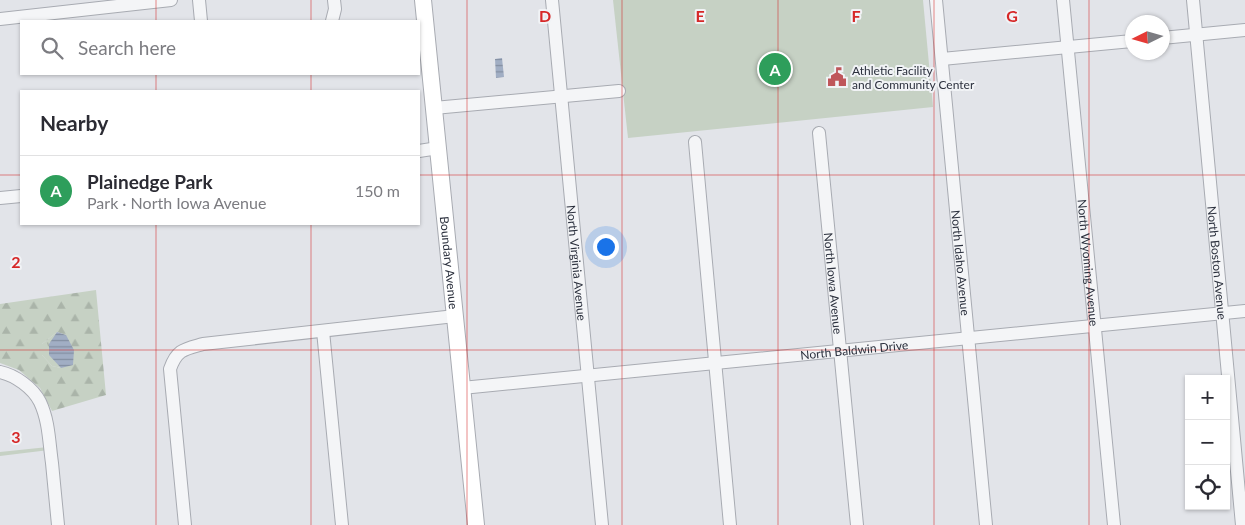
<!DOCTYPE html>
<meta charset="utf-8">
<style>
:root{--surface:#fff;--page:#f7f7f7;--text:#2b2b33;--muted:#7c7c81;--line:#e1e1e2;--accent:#1a73e8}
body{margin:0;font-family:Lato,sans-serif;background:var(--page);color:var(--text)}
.controls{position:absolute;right:15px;bottom:15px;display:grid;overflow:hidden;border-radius:0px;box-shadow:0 1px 4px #0004}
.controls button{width:45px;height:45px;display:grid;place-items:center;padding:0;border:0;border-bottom:1px solid var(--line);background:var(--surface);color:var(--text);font:25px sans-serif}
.compass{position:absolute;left:1125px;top:15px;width:45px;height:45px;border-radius:50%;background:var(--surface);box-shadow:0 1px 4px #0004;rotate:265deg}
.you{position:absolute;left:605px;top:246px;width:18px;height:18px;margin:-12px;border:4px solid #fff;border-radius:50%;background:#1a73e8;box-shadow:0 0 0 8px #1a73e833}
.badge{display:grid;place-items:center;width:32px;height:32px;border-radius:50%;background:var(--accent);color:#fff;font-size:16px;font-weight:700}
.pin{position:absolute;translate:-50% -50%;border:2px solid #fff;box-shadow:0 1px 5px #0006}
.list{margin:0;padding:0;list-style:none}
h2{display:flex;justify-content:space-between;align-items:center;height:65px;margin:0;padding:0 20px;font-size:21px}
h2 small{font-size:16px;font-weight:400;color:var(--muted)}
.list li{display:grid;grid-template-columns:32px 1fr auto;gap:15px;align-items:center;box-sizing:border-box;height:70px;padding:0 20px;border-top:1px solid var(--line)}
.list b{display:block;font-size:19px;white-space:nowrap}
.list p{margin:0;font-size:16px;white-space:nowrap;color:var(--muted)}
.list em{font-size:16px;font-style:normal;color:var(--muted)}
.icon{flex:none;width:28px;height:28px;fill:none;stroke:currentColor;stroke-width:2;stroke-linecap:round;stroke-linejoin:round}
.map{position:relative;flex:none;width:1245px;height:525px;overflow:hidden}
.search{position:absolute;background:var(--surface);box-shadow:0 1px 4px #0004;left:20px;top:20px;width:400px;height:55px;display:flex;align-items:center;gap:12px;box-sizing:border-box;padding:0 18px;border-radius:0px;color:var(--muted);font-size:19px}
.panel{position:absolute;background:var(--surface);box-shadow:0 1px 4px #0004;left:20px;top:90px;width:400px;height:135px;border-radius:0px}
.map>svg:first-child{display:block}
.grass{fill:url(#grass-tufts)}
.forest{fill:url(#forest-firs);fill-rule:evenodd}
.park{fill:#c6d1c4}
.water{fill:url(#water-rules)}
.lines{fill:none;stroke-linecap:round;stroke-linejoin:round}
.street-casing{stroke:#a8abb2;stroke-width:14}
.secondary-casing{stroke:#a8abb2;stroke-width:18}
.street{stroke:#f4f5f7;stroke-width:12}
.secondary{stroke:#fff;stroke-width:16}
.grid{fill:none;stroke:#d62828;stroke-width:1;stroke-opacity:0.55}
.labels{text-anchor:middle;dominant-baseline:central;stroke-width:4;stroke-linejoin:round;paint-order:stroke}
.poi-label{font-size:12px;fill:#2c313e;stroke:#f1f3f6;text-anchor:start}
.street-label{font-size:12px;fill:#2c313e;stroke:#f1f3f6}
.grid-label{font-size:16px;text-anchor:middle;font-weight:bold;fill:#d62828;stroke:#f1f3f6;stroke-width:4;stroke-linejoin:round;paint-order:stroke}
</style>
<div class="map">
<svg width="1245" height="525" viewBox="0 0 1245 525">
<defs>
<pattern id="grass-tufts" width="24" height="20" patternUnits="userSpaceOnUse" patternTransform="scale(1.25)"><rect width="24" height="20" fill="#c6d1c4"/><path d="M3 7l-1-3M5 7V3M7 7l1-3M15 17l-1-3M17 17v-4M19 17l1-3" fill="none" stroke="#aab4a9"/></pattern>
<pattern id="forest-firs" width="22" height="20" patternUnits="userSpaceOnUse" patternTransform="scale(1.25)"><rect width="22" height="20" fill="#c6d1c4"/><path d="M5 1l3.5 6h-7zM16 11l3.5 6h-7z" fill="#aab4a9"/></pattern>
<pattern id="water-rules" width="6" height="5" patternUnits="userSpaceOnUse" patternTransform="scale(1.25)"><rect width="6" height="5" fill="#a1aec4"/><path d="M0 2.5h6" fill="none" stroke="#838ea1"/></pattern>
</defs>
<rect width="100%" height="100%" fill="#e2e4e9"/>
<path class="grass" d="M57 332 61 368 52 366 42 355V344Z"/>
<path class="forest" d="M96 290 106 395 52 411 40 388 19 370 0 363V304ZM57 332 66 335 61 368 52 366 42 355V344Z"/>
<g class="park">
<path d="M613 0H923L933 107 628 138Z"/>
<path d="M48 447 49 450 0 456V452Z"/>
</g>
<g class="water">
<path d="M502 58 504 77 496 78 495 59Z"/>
<path d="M57 332 66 335 74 350 73 365 61 368 49 355V344Z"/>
</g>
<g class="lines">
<g class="street-casing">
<g id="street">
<path d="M199 0 201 21"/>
<path id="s1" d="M552 0 602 525"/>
<path id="s2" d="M936 0 986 525"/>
<path id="s3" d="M1063 0 1114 525"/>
<path id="s4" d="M1193 0 1242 525"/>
<path d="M0 19 171 0"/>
<path d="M332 21 335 9 334 0"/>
<path d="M1162 38 1245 30"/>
<path d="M942 59 1132 41"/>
<path d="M434 108 619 91"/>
<path id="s5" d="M819 133 857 525"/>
<path d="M695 142 730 525"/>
<path d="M419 151 438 148"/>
<path d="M0 198 21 196"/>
<path d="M323 331 342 525"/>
<path d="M0 372C15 375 33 388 40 402 49 421 49 442 52 463 54 484 56 504 58 525"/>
<path id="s6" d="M462 388 1245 311"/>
<path d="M185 525 170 369C177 349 185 349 203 344L455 316"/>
</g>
</g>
<g class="secondary-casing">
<g id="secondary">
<path id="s7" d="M423 0 476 525"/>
</g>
</g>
<use href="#street" class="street"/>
<use href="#secondary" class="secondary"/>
</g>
<path class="grid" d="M156 0V21M311 0V21M467 0V525M622 0V525M778 0V525M934 0V525M1089 0V525M156 74V91M311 74V91M0 175H21M419 175H1245M156 224V525M311 224V525M0 350H1245"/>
<defs>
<g id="civic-bare" transform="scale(1.5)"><path d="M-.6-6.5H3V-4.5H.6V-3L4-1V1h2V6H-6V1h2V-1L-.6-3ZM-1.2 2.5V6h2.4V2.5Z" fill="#bf565a" stroke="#f1f3f6" stroke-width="2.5" paint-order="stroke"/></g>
</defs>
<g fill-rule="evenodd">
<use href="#civic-bare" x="837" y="77"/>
</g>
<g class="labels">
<g class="poi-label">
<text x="852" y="70">Athletic Facility<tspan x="852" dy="14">and Community Center</tspan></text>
</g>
<g class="street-label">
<text stroke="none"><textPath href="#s7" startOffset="264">Boundary Avenue</textPath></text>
<text stroke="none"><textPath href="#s2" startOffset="264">North Idaho Avenue</textPath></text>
<text stroke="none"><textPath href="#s3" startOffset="264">North Wyoming Avenue</textPath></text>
<text stroke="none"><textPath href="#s4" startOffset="264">North Boston Avenue</textPath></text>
<text stroke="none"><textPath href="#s1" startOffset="264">North Virginia Avenue</textPath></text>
<text stroke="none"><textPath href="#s5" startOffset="151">North Iowa Avenue</textPath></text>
<text stroke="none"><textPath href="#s6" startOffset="394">North Baldwin Drive</textPath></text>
</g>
</g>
<g class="grid-label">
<text x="545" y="22">D</text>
<text x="700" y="22">E</text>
<text x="856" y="22">F</text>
<text x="1012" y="22">G</text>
<text x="16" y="268">2</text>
<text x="16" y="443">3</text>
</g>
</svg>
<div class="controls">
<button>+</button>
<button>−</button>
<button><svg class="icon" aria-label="locate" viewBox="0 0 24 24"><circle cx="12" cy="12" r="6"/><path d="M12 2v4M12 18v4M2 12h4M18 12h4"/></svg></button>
</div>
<svg class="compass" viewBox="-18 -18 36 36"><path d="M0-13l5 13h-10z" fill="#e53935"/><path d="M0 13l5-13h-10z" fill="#7c7c81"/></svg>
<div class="you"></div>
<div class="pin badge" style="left:775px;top:69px;background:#2e9e5b">A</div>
<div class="search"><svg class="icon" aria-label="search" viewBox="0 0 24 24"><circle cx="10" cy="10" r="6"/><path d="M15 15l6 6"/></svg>Search here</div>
<section class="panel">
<h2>Nearby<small></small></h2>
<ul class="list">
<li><span class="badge" style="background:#2e9e5b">A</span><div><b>Plainedge Park</b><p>Park · North Iowa Avenue</p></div><em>150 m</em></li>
</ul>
</section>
</div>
